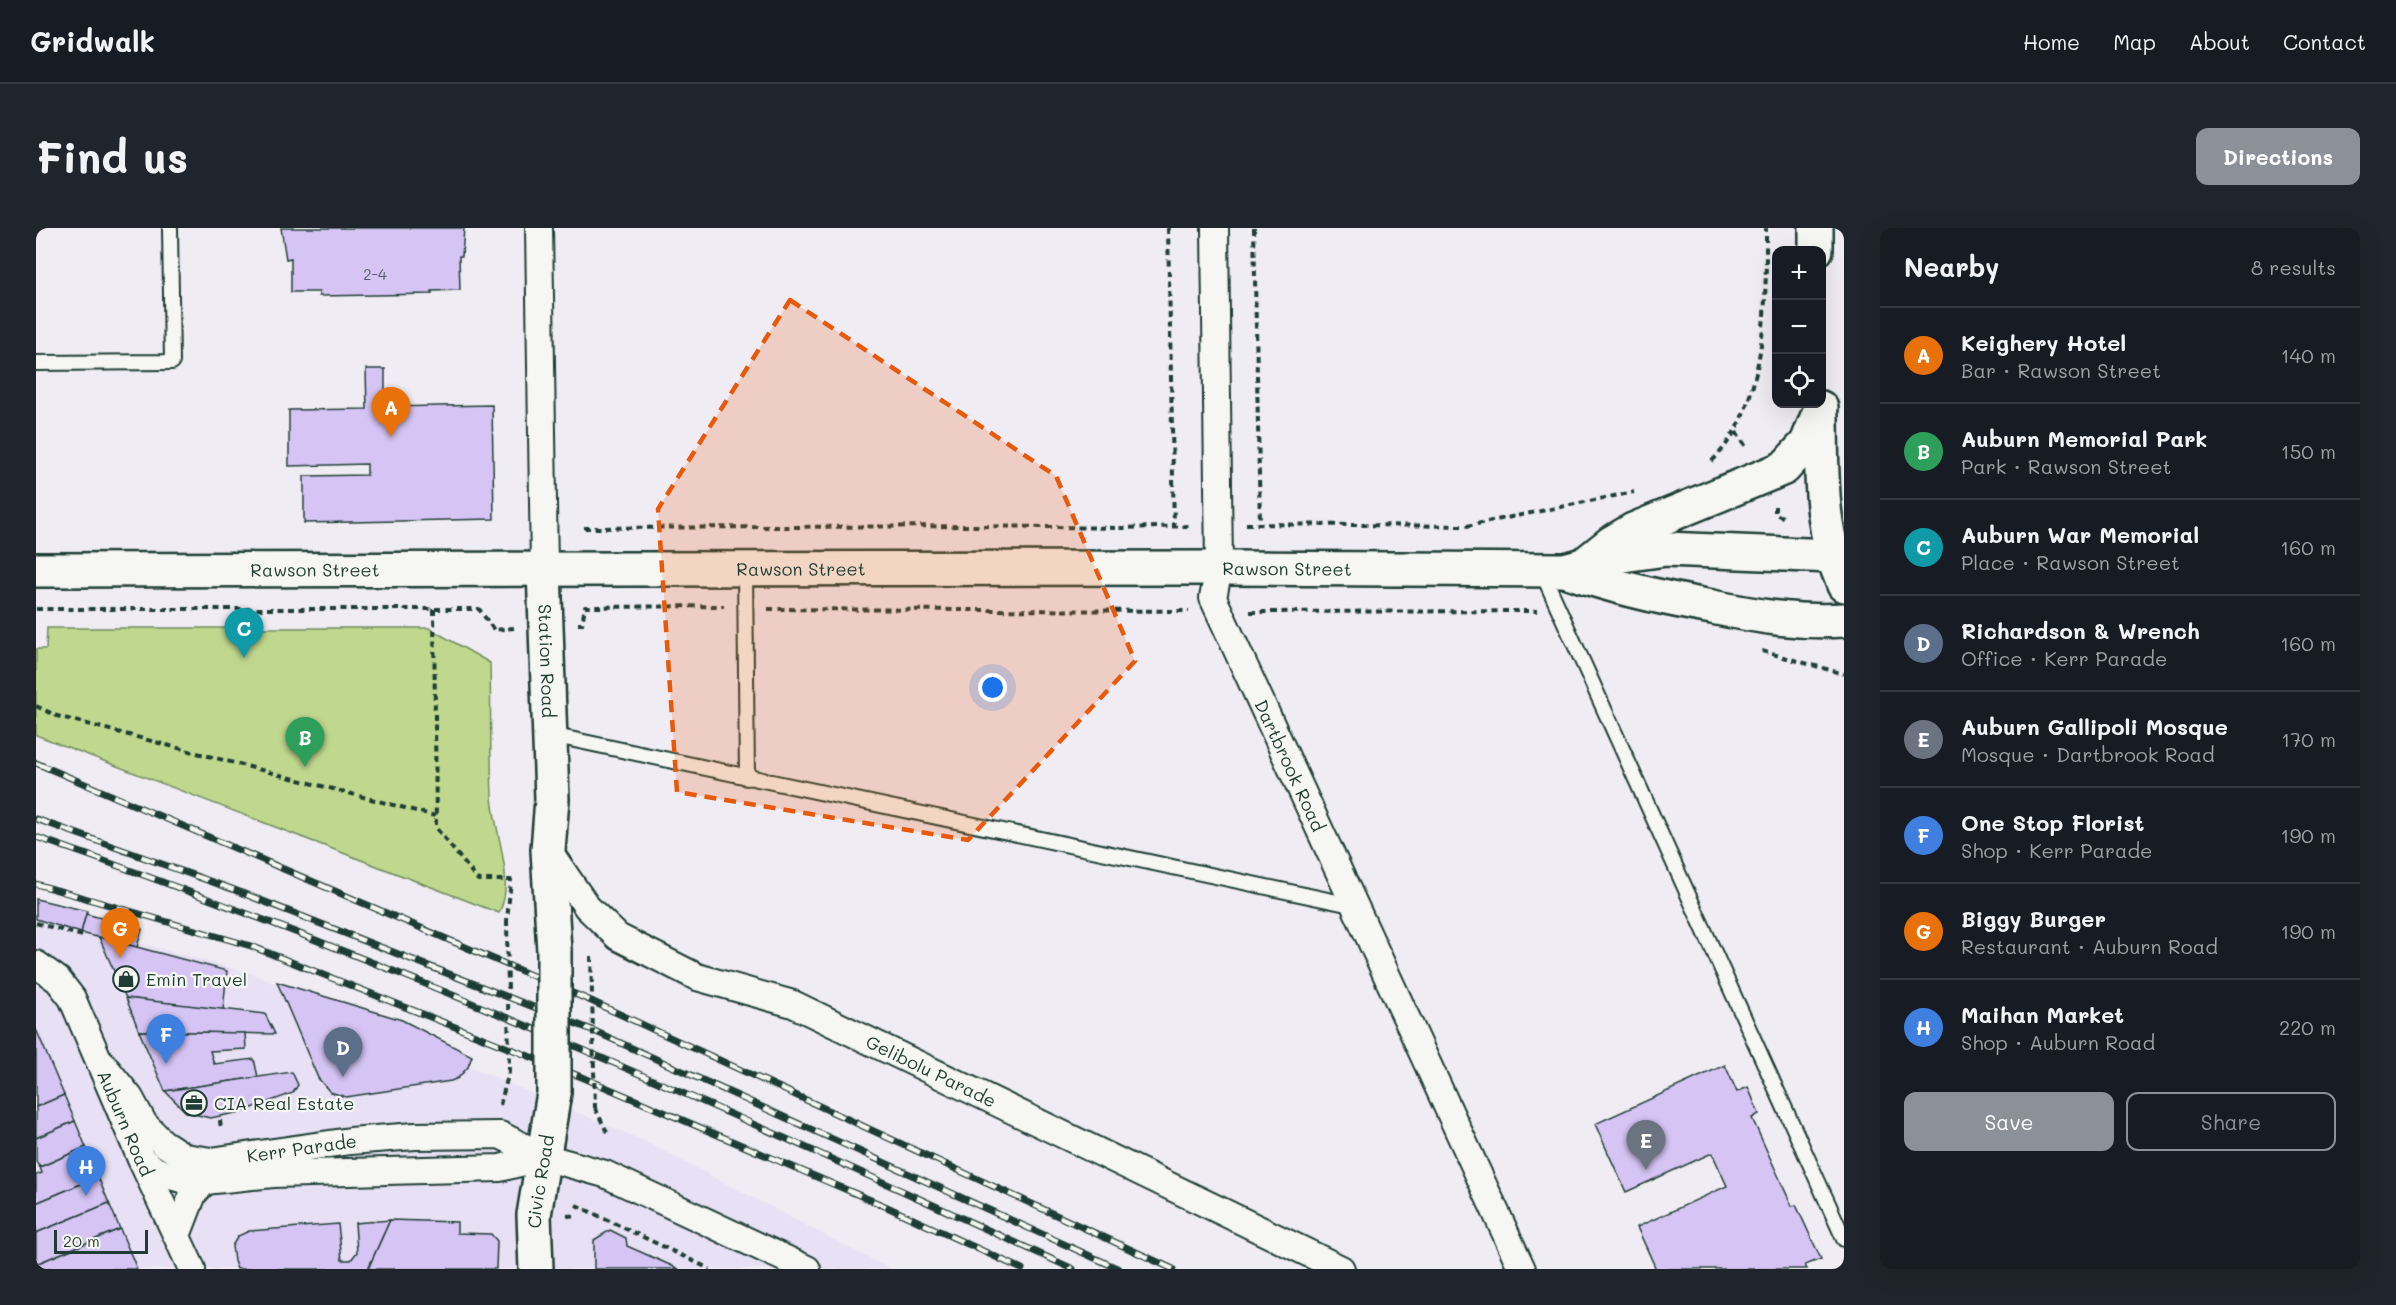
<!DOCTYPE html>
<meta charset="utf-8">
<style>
:root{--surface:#171b24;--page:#20242c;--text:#f1f3f6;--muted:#9ea1a6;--line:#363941;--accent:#8c9099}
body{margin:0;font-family:Mali,sans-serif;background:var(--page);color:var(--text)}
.controls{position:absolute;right:18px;top:18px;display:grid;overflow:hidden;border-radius:12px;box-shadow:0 6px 24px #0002}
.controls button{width:54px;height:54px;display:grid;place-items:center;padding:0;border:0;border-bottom:2px solid var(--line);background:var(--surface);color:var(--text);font:30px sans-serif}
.scale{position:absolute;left:18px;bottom:15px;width:94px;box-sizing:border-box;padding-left:6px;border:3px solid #1f3d34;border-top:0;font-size:16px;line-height:21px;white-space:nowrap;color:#1f3d34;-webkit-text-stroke:4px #f6f6f2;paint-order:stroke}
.you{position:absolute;left:957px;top:460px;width:21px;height:21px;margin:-15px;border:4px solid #fff;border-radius:50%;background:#1a73e8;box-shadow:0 0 0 9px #1a73e833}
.badge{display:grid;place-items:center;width:39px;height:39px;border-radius:50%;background:var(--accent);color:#fff;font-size:20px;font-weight:700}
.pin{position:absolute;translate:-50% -50px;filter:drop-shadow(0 2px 3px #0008)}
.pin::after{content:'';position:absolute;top:32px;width:21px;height:18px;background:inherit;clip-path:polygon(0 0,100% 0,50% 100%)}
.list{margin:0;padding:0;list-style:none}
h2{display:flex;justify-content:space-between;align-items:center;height:78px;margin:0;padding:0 24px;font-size:26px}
h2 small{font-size:20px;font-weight:400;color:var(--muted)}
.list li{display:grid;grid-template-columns:39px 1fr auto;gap:18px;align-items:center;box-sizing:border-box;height:96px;padding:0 24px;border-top:2px solid var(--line)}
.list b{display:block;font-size:22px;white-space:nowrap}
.list p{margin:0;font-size:20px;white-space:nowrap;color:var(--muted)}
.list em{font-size:20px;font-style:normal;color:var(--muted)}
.actions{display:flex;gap:12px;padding:18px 24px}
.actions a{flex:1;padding:14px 0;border:2px solid var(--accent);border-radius:12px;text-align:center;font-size:21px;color:var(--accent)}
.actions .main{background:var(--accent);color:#fff}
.icon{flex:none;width:33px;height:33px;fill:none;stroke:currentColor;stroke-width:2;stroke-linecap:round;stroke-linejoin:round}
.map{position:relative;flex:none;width:1808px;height:1041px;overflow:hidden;border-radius:12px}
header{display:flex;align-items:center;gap:36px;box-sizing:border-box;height:84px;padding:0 30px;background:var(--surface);border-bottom:2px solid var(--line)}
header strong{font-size:28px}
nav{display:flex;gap:33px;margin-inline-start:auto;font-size:21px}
.intro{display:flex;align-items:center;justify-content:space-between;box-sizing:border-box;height:144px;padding:0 36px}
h1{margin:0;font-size:42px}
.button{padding:15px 27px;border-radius:12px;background:var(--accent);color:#fff;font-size:21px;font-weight:700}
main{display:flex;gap:36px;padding:0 36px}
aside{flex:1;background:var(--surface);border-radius:12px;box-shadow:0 6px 24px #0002}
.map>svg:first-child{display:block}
.built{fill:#e8e0f4}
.green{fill:#c0d88e;stroke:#708a61;stroke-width:1.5}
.building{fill:#d6c4f5;stroke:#1f3d34;stroke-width:1.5}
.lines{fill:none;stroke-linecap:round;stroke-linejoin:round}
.lane-casing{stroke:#1f3d34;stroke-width:18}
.street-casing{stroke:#1f3d34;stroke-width:30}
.secondary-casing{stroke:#1f3d34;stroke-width:38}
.highway-casing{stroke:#1f3d34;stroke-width:38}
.path{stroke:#1f3d34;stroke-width:4;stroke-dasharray:6 4.5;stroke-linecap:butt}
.lane{stroke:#f6f6f2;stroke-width:14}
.street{stroke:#f6f6f2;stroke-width:26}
.secondary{stroke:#f6f6f2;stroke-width:33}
.highway{stroke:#f6f6f2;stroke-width:33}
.rail-casing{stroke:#1f3d34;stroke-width:7}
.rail{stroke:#f6f6f2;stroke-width:4.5;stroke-dasharray:14;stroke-linecap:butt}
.secondary-bridge-casing{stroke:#1f3d34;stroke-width:38;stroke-linecap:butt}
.path-bridge{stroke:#1f3d34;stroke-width:4;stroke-dasharray:6 4.5;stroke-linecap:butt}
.secondary-bridge{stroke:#f6f6f2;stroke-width:33}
.marked{fill:#e8590c;fill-opacity:0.2;stroke:#e8590c;stroke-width:4.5;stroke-dasharray:12 8;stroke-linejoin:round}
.labels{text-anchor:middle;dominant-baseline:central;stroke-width:4.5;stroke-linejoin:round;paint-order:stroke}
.number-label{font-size:15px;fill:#4d5f64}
.street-label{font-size:18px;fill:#1f3d34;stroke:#f6f6f2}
.poi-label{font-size:18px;fill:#1f3d34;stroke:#f6f6f2;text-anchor:start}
</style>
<header>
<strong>Gridwalk</strong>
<nav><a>Home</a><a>Map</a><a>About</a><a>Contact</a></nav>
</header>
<div class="intro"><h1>Find us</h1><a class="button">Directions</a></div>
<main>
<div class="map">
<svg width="1808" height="1041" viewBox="0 0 1808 1041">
<rect width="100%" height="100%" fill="#f0ecf3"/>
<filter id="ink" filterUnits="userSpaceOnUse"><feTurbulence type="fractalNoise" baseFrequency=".0167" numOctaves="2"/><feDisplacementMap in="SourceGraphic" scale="12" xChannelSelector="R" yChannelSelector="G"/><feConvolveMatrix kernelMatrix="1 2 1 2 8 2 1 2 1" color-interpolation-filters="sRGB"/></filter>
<g filter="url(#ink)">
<path class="built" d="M0 687 214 745 608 913 854 1041H0Z"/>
<path class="green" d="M11 400H393L454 435C455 479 454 524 456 568 458 604 480 651 463 685L0 507V421H10Z"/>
<g class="building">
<path d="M245 0H428L426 28H423L424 62 396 63V66L283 68V64H255V30L250 31Z"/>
<path d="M330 141H349V179L456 177 458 291 268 295V248L331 247V236L253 238V182L331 181Z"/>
<path d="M0 671 51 683 45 705 0 691Z"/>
<path d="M50 686 106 701 101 719 45 705Z"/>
<path d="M63 709 191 743 187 782 90 770Z"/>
<path d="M241 754 366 792 436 828 432 839 422 850 415 853 310 869 294 864 282 850Z"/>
<path d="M90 770 229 786 239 806 103 803Z"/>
<path d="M0 801 28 867 0 879Z"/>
<path d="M103 803 209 805 210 821 174 823 178 836 218 831 222 849 129 863Z"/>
<path d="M1689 837 1701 864 1712 859 1723 886 1716 890 1756 978 1760 977 1785 1031 1769 1037 1771 1041H1620L1601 999 1691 958 1676 925 1590 964 1559 896Z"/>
<path d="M256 844 262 857 257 865 205 884 174 890 150 884 129 863Z"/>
<path d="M28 867 39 893 0 910V879Z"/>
<path d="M39 893 50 919 4 939 0 934V910Z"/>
<path d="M50 919 62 949 0 975V947L6 945 4 939Z"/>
<path d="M62 949 73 975 0 1005V975Z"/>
<path d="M73 975 84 1001 0 1036V1005Z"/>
<path d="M354 992 332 1041H201L198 1033 196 1018 202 1008 213 1003 302 996 306 1032H315L321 1024 319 995Z"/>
<path d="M354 992 421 994V1005L455 1006 461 1013 460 1041H332Z"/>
<path d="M84 1001 101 1041H0V1036Z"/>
<path d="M574 1002 590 1010 591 1018 643 1041H558V1012Z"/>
</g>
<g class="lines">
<g class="lane-casing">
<g id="lane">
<path d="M0 135 136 134 134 0"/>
<path d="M709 341 711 550"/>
<path d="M1506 344 1808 1011"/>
<path d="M515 507 1320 678"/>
</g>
</g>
<g class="street-casing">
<g id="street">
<path d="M503 0 508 341"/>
<path id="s1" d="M1179 0 1183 340 1177 370 1486 1041"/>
<path id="s2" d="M512 622 551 679 582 709 661 749 757 776 1305 1041"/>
<path id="s3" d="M0 736 22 752 36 770 105 931 156 1041"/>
<path id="s4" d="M64 833 94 870 108 896 127 915 149 929 175 933 314 913 379 908 464 907 508 929 569 946 771 1041"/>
<path d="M105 931 119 942 128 946 152 953H169L237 946 464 940 508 929"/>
<path d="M142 1005 157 966 169 953"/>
</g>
</g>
<g class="secondary-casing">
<g id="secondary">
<path id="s5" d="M508 341 516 571 512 622 518 723"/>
<path id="s6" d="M0 342 1183 340 1529 342 1580 328 1630 321 1797 328"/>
<path d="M1529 342C1577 359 1625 370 1676 379 1720 388 1762 395 1808 392"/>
<path id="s7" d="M500 1041 498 987 518 865"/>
</g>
</g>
<g class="highway-casing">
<g id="highway">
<path d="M1780 0V22"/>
<path d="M1785 188C1786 249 1783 300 1808 357"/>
<path d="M1550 335 1575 315 1597 302 1748 240 1771 215 1785 180"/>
</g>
</g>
<g class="path">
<path d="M1132 0 1138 299"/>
<path d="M1218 0 1224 296"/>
<path d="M1700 204 1711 220"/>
<path d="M1676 233C1732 178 1730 73 1730 0"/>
<path d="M1739 278V286L1749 290"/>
<path d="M1210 296 1431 298 1598 264"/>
<path d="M548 300 940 298 1087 300 1155 298"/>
<path d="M0 381H443L458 402 478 400"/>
<path d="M398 381 400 600 442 652H475L471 692"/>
<path d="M732 381 1153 383"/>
<path d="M1214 384 1501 383"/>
<path d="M542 396H546L549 379 688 378"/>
<path d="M1726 423 1808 446"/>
<path d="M0 478 21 488 399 588"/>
<path d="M0 695 50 709"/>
<path d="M464 877 473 844"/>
<path d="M559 880 573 908"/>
<path d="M184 892 185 902"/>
<path d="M540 977 674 1041"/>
<path d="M531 988 541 987"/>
</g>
<use href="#lane" class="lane"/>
<use href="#street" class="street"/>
<use href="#secondary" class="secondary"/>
<use href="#highway" class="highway"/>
<g class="rail-casing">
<g id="rail">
<path d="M0 535 553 772 1137 1041"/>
<path d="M0 591 196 661 556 802 1083 1041"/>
<path d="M0 609C355 731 696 884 1037 1041"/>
<path d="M0 656 215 718 548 850 851 979 986 1041"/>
</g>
</g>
<use href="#rail" class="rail"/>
<g class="secondary-bridge-casing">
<path id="secondary-bridge" d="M518 723V865"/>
</g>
<g class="path-bridge">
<path d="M471 692 473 844"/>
<path d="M555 728 559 880"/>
</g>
<use href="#secondary-bridge" class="secondary-bridge"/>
</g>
</g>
<path class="marked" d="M754 72 1020 248 1099 433 932 612 641 564 622 281Z"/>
<defs>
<g id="shop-ring" transform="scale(1.35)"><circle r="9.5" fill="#f6f6f2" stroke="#1f3d34" stroke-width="1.5"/><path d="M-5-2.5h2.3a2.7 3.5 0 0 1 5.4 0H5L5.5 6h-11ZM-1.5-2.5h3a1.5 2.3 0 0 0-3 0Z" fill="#1f3d34"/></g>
<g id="office-ring" transform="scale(1.35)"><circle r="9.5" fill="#f6f6f2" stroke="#1f3d34" stroke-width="1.5"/><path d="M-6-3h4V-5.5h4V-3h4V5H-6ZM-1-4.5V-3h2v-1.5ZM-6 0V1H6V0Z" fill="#1f3d34"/></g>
</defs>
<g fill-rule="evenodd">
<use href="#shop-ring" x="90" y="751"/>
<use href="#office-ring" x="158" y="875"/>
</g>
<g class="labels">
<g class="number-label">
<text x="339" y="46">2-4</text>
</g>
<g class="street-label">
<text stroke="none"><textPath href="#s6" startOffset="1251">Rawson Street</textPath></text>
<text stroke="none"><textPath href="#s6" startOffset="279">Rawson Street</textPath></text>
<text stroke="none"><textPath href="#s6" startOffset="765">Rawson Street</textPath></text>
<text stroke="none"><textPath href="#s5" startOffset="92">Station Road</textPath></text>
<text stroke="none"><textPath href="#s1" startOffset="555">Dartbrook Road</textPath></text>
<text stroke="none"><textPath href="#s2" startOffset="454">Gelibolu Parade</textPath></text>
<text stroke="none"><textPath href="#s3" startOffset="186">Auburn Road</textPath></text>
<text stroke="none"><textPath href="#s4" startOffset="248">Kerr Parade</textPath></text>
<text stroke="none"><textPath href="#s7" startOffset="88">Civic Road</textPath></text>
</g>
<g class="poi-label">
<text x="110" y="751">Emin Travel</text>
<text x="178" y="875">CIA Real Estate</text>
</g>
</g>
</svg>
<div class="controls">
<button>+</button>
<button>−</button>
<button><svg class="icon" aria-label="locate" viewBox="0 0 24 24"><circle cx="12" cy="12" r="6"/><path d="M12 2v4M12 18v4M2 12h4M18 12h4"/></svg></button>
</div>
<div class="scale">20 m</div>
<div class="you"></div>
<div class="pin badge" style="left:355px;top:209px;background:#e8710a">A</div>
<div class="pin badge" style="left:269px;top:539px;background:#2e9e5b">B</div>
<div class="pin badge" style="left:208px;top:430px;background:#0f9aa8">C</div>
<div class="pin badge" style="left:307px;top:849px;background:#5c6f8a">D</div>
<div class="pin badge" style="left:1610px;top:942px;background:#6b7280">E</div>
<div class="pin badge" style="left:130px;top:836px;background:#3f7fe0">F</div>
<div class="pin badge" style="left:84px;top:730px;background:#e8710a">G</div>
<div class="pin badge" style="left:50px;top:968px;background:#3f7fe0">H</div>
</div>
<aside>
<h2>Nearby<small>8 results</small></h2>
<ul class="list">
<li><span class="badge" style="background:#e8710a">A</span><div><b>Keighery Hotel</b><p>Bar · Rawson Street</p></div><em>140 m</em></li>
<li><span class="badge" style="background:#2e9e5b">B</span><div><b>Auburn Memorial Park</b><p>Park · Rawson Street</p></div><em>150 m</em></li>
<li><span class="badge" style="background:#0f9aa8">C</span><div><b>Auburn War Memorial</b><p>Place · Rawson Street</p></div><em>160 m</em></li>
<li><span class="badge" style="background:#5c6f8a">D</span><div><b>Richardson &amp; Wrench</b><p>Office · Kerr Parade</p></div><em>160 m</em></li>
<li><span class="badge" style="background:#6b7280">E</span><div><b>Auburn Gallipoli Mosque</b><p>Mosque · Dartbrook Road</p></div><em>170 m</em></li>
<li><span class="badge" style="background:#3f7fe0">F</span><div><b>One Stop Florist</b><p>Shop · Kerr Parade</p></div><em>190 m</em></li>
<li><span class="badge" style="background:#e8710a">G</span><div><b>Biggy Burger</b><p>Restaurant · Auburn Road</p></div><em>190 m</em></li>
<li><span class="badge" style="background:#3f7fe0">H</span><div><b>Maihan Market</b><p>Shop · Auburn Road</p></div><em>220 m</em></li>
</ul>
<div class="actions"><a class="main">Save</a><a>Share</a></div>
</aside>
</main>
